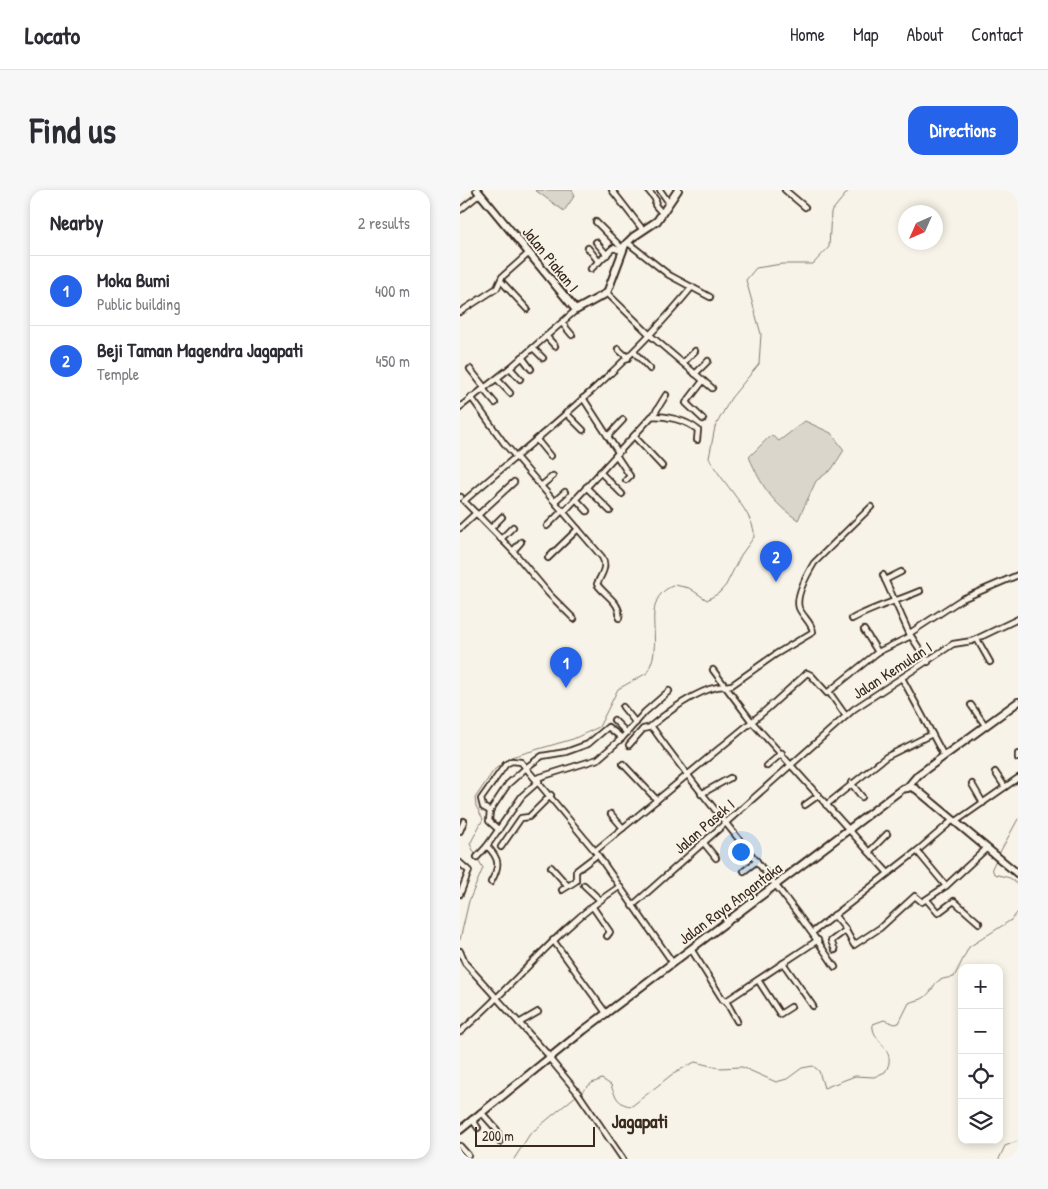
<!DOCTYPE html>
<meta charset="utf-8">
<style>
:root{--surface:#fff;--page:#f7f7f7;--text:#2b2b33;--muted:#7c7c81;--line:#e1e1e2;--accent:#2563eb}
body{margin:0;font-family:"Patrick Hand",sans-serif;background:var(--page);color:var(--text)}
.controls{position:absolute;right:15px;bottom:15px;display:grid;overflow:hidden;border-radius:10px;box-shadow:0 2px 8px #0003}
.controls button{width:45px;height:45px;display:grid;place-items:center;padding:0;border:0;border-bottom:1px solid var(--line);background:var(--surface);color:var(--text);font:25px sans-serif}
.compass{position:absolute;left:438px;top:15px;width:45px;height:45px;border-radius:50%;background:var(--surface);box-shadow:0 2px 8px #0003;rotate:225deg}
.scale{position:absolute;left:15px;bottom:12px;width:120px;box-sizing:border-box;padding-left:5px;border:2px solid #3b2a1e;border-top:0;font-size:14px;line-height:18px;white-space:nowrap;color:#3b2a1e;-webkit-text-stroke:4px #f7f3e8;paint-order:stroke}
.you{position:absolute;left:280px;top:661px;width:18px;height:18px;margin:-12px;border:4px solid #fff;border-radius:50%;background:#1a73e8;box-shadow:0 0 0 8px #1a73e833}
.badge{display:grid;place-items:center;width:32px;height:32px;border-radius:50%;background:var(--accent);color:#fff;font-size:16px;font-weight:700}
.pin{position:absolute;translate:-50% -41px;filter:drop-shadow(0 1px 2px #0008)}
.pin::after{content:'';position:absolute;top:26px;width:18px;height:15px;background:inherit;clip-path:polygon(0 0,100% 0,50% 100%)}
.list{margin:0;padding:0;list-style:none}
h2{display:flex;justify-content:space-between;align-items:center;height:65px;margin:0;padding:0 20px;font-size:21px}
h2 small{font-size:16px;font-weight:400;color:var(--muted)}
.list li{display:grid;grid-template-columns:32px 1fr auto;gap:15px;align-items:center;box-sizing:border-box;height:70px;padding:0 20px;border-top:1px solid var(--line)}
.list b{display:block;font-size:19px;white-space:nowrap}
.list p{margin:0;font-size:16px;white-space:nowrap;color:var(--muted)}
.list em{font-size:16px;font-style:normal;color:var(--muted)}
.icon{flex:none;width:28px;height:28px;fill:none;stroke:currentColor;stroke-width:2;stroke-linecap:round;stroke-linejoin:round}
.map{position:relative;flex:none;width:558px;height:969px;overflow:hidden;border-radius:15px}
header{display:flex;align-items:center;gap:30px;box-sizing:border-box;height:70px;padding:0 25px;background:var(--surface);border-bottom:1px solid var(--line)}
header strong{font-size:24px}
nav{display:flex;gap:28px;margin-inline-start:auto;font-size:18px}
.intro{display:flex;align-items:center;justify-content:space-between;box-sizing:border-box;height:120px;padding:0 30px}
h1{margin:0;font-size:35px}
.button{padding:12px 22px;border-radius:15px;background:var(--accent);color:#fff;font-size:18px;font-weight:700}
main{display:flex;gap:30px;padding:0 30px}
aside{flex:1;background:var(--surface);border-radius:15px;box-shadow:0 2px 8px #0003}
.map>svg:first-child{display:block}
.green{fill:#dbd6cb;stroke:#8b8074}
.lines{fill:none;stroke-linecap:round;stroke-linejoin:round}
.stream{stroke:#84786c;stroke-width:1}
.street-casing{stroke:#3b2a1e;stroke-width:8}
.secondary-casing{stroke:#3b2a1e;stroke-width:10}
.street{stroke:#f7f3e8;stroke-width:4.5}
.secondary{stroke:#f7f3e8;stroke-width:6}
.labels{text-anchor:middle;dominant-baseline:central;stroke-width:4;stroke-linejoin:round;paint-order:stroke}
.street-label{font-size:16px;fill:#3b2a1e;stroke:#f7f3e8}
.quarter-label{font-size:19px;font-weight:bold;fill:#3b2a1e;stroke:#f7f3e8}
</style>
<header>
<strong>Locato</strong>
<nav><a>Home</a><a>Map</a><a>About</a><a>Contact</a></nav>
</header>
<div class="intro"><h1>Find us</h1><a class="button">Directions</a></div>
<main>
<aside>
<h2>Nearby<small>2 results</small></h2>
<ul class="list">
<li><span class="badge">1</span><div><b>Moka Bumi</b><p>Public building</p></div><em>400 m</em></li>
<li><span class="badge">2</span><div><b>Beji Taman Magendra Jagapati</b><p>Temple</p></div><em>450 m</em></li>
</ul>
</aside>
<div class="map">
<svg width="558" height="969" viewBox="0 0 558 969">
<rect width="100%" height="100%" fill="#f7f3e8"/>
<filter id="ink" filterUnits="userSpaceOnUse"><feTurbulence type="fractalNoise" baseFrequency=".02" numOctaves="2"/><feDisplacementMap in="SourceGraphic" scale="10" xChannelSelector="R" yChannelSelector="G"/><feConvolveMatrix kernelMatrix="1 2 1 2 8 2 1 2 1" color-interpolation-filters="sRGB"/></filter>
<g filter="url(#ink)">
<g class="green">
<path d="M75 0H112L115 5 104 21Z"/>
<path d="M345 231 371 243 384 260 372 279 356 291 338 330C311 312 302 296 289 267L311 245 319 251Z"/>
</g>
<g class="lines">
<g class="stream">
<path d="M539 664 558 629"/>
<path d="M16 666 10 654 23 629 16 616 15 608 34 580 51 567 113 549 139 537 158 499 187 483C190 476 194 468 194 460 197 436 184 406 215 395L229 398 247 410 259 403 266 395 281 365 294 347C297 326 259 289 249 268L255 237 271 208 299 174 301 144 286 90 296 78 322 74H353L369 57 371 22 389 0"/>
<path d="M536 670 532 678 534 684 550 688 558 695"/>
<path d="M0 750 9 711 23 678 18 669"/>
<path d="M121 902 132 893 142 889 151 895C154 905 159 916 172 916L215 882 235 872 259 878 282 877 316 892 327 889 342 878 353 876 359 881 364 898 395 886 414 887 425 882C440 860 410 851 413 834L424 830 435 834 439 833 449 813C454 810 460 811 465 807 479 795 469 790 494 787L509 757 551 730 558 722"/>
<path d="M54 969 70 944 117 905"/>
<path d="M539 969 545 956 558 951"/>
</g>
<g class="street-casing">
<g id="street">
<path d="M152 0 183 40"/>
<path d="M188 0 196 10 195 15 202 23"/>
<path d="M200 0 209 13"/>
<path d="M325 0 345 17"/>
<path d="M0 20 20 4"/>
<path d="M136 32 163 59"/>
<path d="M136 52 147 65"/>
<path d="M167 52 209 85 250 107"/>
<path d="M128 58 139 72"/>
<path d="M131 79 153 58 162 61"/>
<path d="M41 91 67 119"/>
<path d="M147 103 191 146 252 198"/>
<path d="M0 122 37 98 42 87 69 63"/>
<path d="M102 133 112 145"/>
<path d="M86 146 95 156"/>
<path d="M73 158 83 168"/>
<path d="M158 159 168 168"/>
<path d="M174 162 190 179"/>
<path d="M62 167 71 179"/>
<path d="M223 173 235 161"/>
<path d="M50 178 60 189"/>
<path d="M10 179 25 198"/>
<path d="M235 184 248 171"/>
<path d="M37 189 50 203"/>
<path d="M23 199 35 213"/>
<path d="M11 207 44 253 142 367C148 377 141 385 137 394 144 405 162 413 159 428"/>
<path d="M123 208 158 262"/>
<path d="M0 217 50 178 116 120"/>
<path d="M106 223 123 240"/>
<path d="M193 226 206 205"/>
<path d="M243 229 226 213 243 191"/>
<path d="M148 246 163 230"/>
<path d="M174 246 202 276"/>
<path d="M77 250 90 266"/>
<path d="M156 265 170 286 166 290"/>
<path d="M140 282 162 304"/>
<path d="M81 296 93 286"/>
<path d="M126 297 150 321"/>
<path d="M0 308 1 307"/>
<path d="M116 309 127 321"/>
<path d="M95 311 105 302"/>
<path d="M411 317 354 373C348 383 335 406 339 418 343 427 352 433 353 442L316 464 272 495 265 496 292 532 428 683"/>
<path d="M104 322 192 226C207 226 226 230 238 240L237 250"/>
<path d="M18 325 54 292"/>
<path d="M87 336 103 320"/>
<path d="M0 338 16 323"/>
<path d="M31 338 42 327"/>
<path d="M41 349 53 337"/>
<path d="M53 361 61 352"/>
<path d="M88 368 118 339"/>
<path d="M423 385 450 445"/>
<path d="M425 390 441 382"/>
<path d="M114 429 89 404 53 361 4 311C83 243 166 178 232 97"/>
<path d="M392 429C414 417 437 411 460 401"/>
<path d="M404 440 418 462"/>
<path d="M450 443 502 409 558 385"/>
<path d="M517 449 530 472"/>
<path d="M253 480 265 496"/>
<path d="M442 488 484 566"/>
<path d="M369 502 386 526"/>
<path d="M511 515 525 535"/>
<path d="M163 517 176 533"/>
<path d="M154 530 167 543"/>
<path d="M191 536C209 521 241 497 265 496"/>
<path d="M169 555 183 539 192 537C250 620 319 691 375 777"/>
<path d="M558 564V568"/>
<path d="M163 574 197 610"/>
<path d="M307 576 322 563"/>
<path d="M535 582 545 597"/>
<path d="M77 588 138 569 162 548 185 522 209 501"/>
<path d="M391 593 402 607"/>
<path d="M512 594 523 613"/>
<path d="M241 604 270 588"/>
<path d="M345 615 359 605"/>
<path d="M366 615 426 567 472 544"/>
<path d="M30 621 23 617 21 609 46 574 52 571 61 572 135 661 213 773"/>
<path d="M151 624 163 638"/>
<path d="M495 632 558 588"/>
<path d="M39 640 29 631 30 621 48 594 67 577 82 566 106 562 128 554 148 537 162 548"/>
<path d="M0 641 4 631"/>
<path d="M243 652 256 668"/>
<path d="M41 657 61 628 69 627 91 605"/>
<path d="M135 661 306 520 347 483 351 485 367 503 418 462 451 446 468 472"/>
<path d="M457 661 486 696"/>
<path d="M409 662 427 644"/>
<path d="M17 667 27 656"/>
<path d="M0 673 9 681 0 704"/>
<path d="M91 677 108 696"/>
<path d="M284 681 297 671"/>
<path d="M31 692C40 676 40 669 27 656L62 606 79 591"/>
<path d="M124 695 140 710"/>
<path d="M102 700 116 691V681L137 665"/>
<path d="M467 710 478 723 494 711 519 733"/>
<path d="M132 716 150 742 147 746"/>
<path d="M172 716 394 519 493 454 512 451 558 429"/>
<path d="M374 725 384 737 394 755 420 738 455 706 462 712 486 696 527 658"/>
<path d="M353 742 457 661 493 630"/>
<path d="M93 750 146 823"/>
<path d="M231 759 263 810 266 811 277 831"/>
<path d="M375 760 371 751 386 740"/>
<path d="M0 761 5 773 90 867"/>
<path d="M323 773 353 816"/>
<path d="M298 790 320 824 331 817"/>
<path d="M266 811 358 750"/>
<path d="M59 833 78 822"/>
<path d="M0 842C55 795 98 737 159 697"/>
<path d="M89 868 118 903 163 969"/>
<path d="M21 922 37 940 40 952"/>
<path d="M12 929 18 938"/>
<path d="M0 956 8 965"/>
</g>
</g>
<g class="secondary-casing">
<g id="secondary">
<path d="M17 0 116 120 147 103 165 55 173 47 197 31 218 0"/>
<path d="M447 598 458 585 558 512"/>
<path d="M0 940 124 840 442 599 451 597 456 599 558 684"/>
</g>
</g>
<use href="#street" class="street"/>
<use href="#secondary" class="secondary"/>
</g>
</g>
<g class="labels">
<g class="street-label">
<text transform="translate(91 69) rotate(51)">Jalan Piakan I</text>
<text transform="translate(432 480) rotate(-33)">Jalan Kemulan I</text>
<text transform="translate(244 636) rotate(-41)">Jalan Pasek I</text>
<text transform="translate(270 713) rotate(-37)">Jalan Raya Angantaka</text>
</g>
<g class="quarter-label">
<text x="180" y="931">Jagapati</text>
</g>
</g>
</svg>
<div class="controls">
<button>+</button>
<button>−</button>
<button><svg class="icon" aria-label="locate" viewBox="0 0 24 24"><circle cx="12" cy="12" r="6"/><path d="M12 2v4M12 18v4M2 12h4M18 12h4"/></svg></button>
<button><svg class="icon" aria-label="layers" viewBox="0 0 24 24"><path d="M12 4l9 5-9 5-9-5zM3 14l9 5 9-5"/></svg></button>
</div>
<svg class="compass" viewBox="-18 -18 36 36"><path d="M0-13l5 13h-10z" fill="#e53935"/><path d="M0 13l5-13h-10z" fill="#7c7c81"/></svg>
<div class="scale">200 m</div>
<div class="you"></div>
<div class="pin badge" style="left:106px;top:498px">1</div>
<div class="pin badge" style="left:316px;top:392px">2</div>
</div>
</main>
